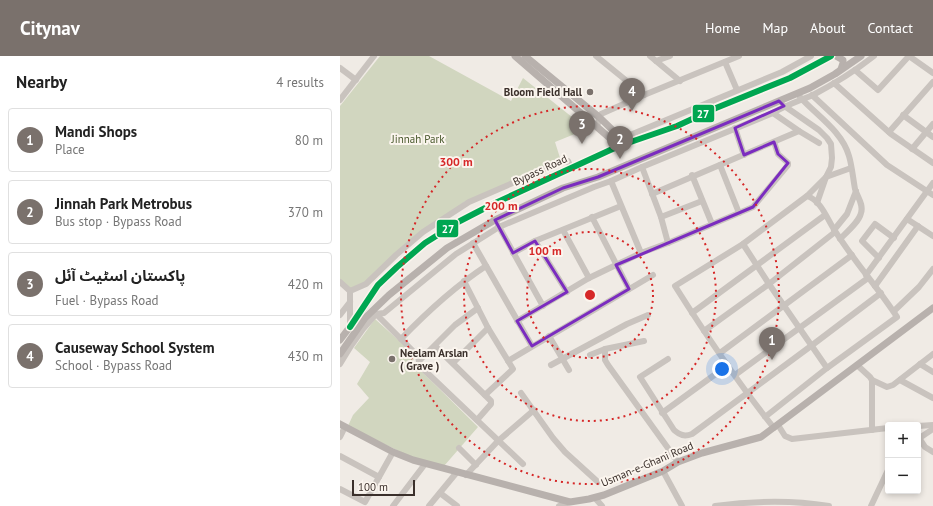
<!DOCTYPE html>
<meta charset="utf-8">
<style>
:root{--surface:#fff;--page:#f6f6f6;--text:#222;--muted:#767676;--line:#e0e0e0;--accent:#7a716c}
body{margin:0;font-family:"PT Sans","Noto Sans Arabic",sans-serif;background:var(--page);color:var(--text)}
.controls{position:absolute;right:12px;bottom:12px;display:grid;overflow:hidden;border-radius:4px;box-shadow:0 2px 6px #0003}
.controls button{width:36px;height:36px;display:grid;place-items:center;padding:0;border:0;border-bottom:1px solid var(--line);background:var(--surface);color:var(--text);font:20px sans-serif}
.scale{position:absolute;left:12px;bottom:10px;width:63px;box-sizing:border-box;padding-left:4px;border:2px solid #3b302b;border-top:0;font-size:11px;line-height:14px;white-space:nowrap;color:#3b302b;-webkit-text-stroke:3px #fbf5ee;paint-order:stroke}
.you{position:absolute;left:382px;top:313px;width:14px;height:14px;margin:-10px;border:3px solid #fff;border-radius:50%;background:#1a73e8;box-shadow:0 0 0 6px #1a73e833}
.badge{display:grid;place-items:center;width:26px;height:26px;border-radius:50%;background:var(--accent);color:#fff;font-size:13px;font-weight:700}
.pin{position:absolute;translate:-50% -33px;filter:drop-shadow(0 1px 2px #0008)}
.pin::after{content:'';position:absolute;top:21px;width:14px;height:12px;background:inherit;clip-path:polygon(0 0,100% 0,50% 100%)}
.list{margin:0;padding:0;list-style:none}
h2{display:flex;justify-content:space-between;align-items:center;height:52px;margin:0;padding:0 16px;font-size:17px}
h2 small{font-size:13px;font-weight:400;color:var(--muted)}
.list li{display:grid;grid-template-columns:26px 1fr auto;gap:12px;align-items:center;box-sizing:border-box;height:64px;margin:0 8px 8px;padding:0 8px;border:1px solid var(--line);border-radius:4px}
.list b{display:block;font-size:15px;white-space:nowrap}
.list p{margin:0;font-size:13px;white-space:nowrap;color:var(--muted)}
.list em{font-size:13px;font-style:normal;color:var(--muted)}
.map{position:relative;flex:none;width:593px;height:450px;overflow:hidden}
header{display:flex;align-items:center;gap:24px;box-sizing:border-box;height:56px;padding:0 20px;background:var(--accent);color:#fff}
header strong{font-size:19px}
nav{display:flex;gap:22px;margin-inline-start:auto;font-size:14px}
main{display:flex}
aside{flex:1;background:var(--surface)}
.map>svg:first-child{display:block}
.green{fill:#d1d6bf}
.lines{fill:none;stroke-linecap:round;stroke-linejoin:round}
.minor{stroke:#c9c3be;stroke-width:6}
.major{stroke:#b8b1ad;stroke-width:7}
.bus-1-casing{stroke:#fbf5ee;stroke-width:9}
.bus-1{stroke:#00a651;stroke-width:6}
.marked{fill:none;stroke:#7b2cbf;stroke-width:3;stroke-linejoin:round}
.ring{fill:none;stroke:#d62828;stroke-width:2;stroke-dasharray:2 4}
.poi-dot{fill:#7a716c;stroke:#fbf5ee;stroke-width:1.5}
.labels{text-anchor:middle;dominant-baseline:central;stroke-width:4;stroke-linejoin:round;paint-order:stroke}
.poi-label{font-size:11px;font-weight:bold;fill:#3b302b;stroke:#fbf5ee;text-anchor:end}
.park-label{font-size:11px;fill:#4a5a2e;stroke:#fbf5ee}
.street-label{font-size:11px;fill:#3b302b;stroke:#fbf5ee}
.centre{fill:#d62828;stroke:#fbf5ee;stroke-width:2}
.ring-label{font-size:12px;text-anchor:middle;font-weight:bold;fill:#d62828;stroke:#fbf5ee;stroke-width:4;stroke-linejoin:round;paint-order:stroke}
.line-badge{stroke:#fbf5ee;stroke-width:1.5}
.badge-label{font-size:11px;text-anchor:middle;font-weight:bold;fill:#fff}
</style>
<header>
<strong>Citynav</strong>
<nav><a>Home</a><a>Map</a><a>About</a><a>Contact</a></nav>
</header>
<main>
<aside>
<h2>Nearby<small>4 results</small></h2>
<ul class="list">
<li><span class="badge">1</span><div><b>Mandi Shops</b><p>Place</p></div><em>80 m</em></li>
<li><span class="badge">2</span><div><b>Jinnah Park Metrobus</b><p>Bus stop · Bypass Road</p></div><em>370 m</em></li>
<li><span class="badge">3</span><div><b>پاکستان اسٹیٹ آئل</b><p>Fuel · Bypass Road</p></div><em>420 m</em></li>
<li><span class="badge">4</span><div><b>Causeway School System</b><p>School · Bypass Road</p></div><em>430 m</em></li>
</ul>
</aside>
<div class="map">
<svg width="593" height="450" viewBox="0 0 593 450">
<rect width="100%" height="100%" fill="#f0ebe5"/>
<g class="green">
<path d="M40 0H89L171 45 183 22 247 73 215 86 221 105 124 146 14 235 0 224V50Z"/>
<path d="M35 263 76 300 72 306 138 371 104 410 73 402 8 370 13 359 29 342 17 328 30 306 14 292Z"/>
</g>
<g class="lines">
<g class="minor">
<path d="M256 0 304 39 399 0"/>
<path d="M310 0 340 25"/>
<path d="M569 0 593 17"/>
<path d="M316 5 330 0"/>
<path d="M385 6 397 34"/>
<path d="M0 12 16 24"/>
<path d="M515 14 538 34 569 0"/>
<path d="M494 27 551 78 593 107"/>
<path d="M472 39 547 109 593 139"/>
<path d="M460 41C476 59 502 75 509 100 512 110 513 122 515 133 517 140 524 149 521 157 519 166 507 176 500 183"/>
<path d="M0 44 34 0"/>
<path d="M443 49 479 74 487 82 491 88 492 102 491 111 486 121 477 147"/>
<path d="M433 57 459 75 479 87"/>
<path d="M563 59 593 81"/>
<path d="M257 70 261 58 304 39"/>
<path d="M395 72 404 99"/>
<path d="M549 76 593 26"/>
<path d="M278 84 442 16 471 0"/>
<path d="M572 93 593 68"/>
<path d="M380 109 399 157"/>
<path d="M302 111 321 161 328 187"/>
<path d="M352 119 372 168"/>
<path d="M271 125 301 197"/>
<path d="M312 138 459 75"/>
<path d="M467 140 486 121 511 112"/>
<path d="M252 161 289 233"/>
<path d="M321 161 362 145"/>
<path d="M567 163 593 180"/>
<path d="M158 169 203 250"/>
<path d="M223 174 249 222"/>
<path d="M494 174 507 158 516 135"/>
<path d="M195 185 227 236"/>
<path d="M133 187 192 290"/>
<path d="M403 188 429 228 487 312"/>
<path d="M173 197 195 185 281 150"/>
<path d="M539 202 522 185 535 168 554 182"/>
<path d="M526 219 593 127"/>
<path d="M124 225 148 272 173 313 145 339"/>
<path d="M0 226 10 235V272"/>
<path d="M535 230 578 170"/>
<path d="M10 235 26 228 56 199 83 176 129 146 219 107 228 105 231 112"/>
<path d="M554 255 579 231 593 213"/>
<path d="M34 256 78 300 80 310 183 408"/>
<path d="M352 257 485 159"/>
<path d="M0 259 10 246"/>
<path d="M177 265 249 222 276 209 301 197 328 187 413 151 448 109V107L438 98 434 86"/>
<path d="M364 275 429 228 495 176"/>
<path d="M209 280 229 314"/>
<path d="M61 283C87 256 114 231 146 210"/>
<path d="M95 290 151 345V348L137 364"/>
<path d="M265 293V304L268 309 338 406"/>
<path d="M380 297 512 199"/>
<path d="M250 299 265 293 304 285"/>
<path d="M328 303 300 321 334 374C340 379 344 381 352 378L471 290 541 237"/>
<path d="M79 305 115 269 138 252"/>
<path d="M168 305 313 219"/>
<path d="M113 307 148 272"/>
<path d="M0 308 11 290 23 273 36 258 44 257 116 198 159 171 254 131 271 125 302 111 433 57C446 49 459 45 473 39 494 28 515 15 534 0"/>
<path d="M580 308 593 316"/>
<path d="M211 309 287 268 308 259"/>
<path d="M517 309 530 321 532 324V374"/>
<path d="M395 319 528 222"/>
<path d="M532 324 547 331 553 329 593 298"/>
<path d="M560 324 593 342"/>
<path d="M181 337 213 382 225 396 258 426"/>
<path d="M322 357 388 309"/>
<path d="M425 361 487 312 557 261C537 230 511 202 492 170 486 160 480 144 467 140L403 188 335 230C366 279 398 327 434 372"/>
<path d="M438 369 445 380 452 383 548 372"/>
<path d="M578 370 593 369"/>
<path d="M0 381 5 371"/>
<path d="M579 382 585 391 593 396"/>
<path d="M578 383 593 373"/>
<path d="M119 392 136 409"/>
<path d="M0 400 39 421"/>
<path d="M323 415 342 450"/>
<path d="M126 419 158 385 194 354"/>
<path d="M0 433 25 446 53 396"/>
<path d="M100 437 117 450"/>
<path d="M255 442 262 450"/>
<path d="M53 450 85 408"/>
<path d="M89 450 117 416"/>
<path d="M219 450 230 446"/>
<path d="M375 450C412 445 452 444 489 450"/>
<path d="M531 450 548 414"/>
</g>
<g class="major">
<path d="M175 0 279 90"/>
<path d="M185 0 259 61 286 87"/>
<path d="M496 0 503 4V7L501 13"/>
<path d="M0 284 22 255 38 229 57 211 85 187 120 165 151 149 279 90 337 70 376 52 450 22 491 0"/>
<path d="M0 298 25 262 49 239 107 192 155 164 223 132 258 121 470 32 495 18 521 0"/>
<path d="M0 368 53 396 73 404 230 446 249 443 264 439 323 415 338 406 362 397 421 381 593 252"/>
</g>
<g class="bus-1-casing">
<path id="bus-1" d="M10 271 38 229 57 211 85 187 120 165 151 149 279 90 337 70 376 52 450 22 491 0"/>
</g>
<use href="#bus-1" class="bus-1"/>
</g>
<path class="marked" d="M439 45 444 50 395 72 404 99 434 86 438 98 448 107 413 151 276 209 289 233 192 290 177 265 227 236 195 185 173 197 155 164 223 132 258 121Z"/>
<g class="ring">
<circle cx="250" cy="239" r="63"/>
<circle cx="250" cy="239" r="126"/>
<circle cx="250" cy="239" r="189"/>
</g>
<g class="poi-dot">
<circle cx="250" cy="36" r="4"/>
<circle cx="52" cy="303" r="4"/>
</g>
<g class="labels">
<g class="poi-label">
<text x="242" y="36">Bloom Field Hall</text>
<text x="60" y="297" text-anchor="start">Neelam Arslan<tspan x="60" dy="13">( Grave )</tspan></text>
</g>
<g class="park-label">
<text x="78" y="83">Jinnah Park</text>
</g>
<g class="street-label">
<text transform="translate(200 114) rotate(-25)">Bypass Road</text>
<text transform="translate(307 408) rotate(-23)">Usman-e-Ghani Road</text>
</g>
</g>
<circle cx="250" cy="239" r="6" class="centre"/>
<g class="ring-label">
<text x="116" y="110">300 m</text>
<text x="161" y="154">200 m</text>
<text x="205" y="199">100 m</text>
</g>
<g class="line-badge">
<rect x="352" y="48" width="23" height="19" rx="4" fill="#00a651"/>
<rect x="96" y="163" width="23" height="19" rx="4" fill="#00a651"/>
</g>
<g class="badge-label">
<text x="363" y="62">27</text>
<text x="108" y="177">27</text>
</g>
</svg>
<div class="controls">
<button>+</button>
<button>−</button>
</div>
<div class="scale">100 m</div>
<div class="you"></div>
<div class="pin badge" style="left:432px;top:304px">1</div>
<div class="pin badge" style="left:280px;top:103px">2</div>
<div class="pin badge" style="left:242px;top:88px">3</div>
<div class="pin badge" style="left:292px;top:55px">4</div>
</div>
</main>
